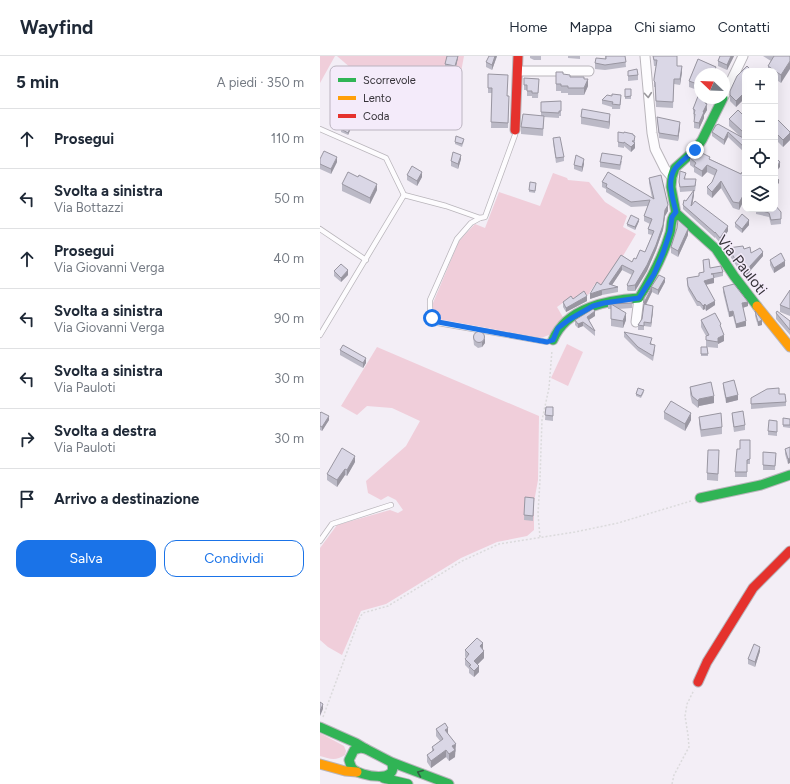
<!DOCTYPE html>
<html lang="it">
<meta charset="utf-8">
<style>
:root{--surface:#fff;--page:#f2f2f3;--text:#1f2937;--muted:#747a83;--line:#e0e1e3;--accent:#1a73e8}
body{margin:0;font-family:Figtree,sans-serif;background:var(--page);color:var(--text)}
.controls{position:absolute;right:12px;top:12px;display:grid;overflow:hidden;border-radius:8px;box-shadow:0 4px 16px #0002}
.controls button{width:36px;height:36px;display:grid;place-items:center;padding:0;border:0;border-bottom:1px solid var(--line);background:var(--surface);color:var(--text);font:20px sans-serif}
.compass{position:absolute;left:374px;top:12px;width:36px;height:36px;border-radius:50%;background:var(--surface);box-shadow:0 4px 16px #0002;rotate:293deg}
.stop{position:absolute;width:12px;height:12px;margin:-9px;border:3px solid #1a73e8;border-radius:50%;background:#fff}
.stop.end{background:#1a73e8;border-color:#fff;box-shadow:0 1px 4px #0008}
.list{margin:0;padding:0;list-style:none}
h2{display:flex;justify-content:space-between;align-items:center;height:52px;margin:0;padding:0 16px;font-size:17px}
h2 small{font-size:13px;font-weight:400;color:var(--muted)}
.list li{display:grid;grid-template-columns:26px 1fr auto;gap:12px;align-items:center;box-sizing:border-box;height:60px;padding:0 16px;border-top:1px solid var(--line)}
.list b{display:block;font-size:15px;white-space:nowrap}
.list p{margin:0;font-size:13px;white-space:nowrap;color:var(--muted)}
.list em{font-size:13px;font-style:normal;color:var(--muted)}
.actions{display:flex;gap:8px;padding:12px 16px}
.actions a{flex:1;padding:9px 0;border:1px solid var(--accent);border-radius:12px;text-align:center;font-size:14px;color:var(--accent)}
.actions .main{background:var(--accent);color:#fff}
.icon{flex:none;width:22px;height:22px;fill:none;stroke:currentColor;stroke-width:2;stroke-linecap:round;stroke-linejoin:round}
.map{position:relative;flex:none;width:470px;height:728px;overflow:hidden}
header{display:flex;align-items:center;gap:24px;box-sizing:border-box;height:56px;padding:0 20px;background:var(--surface);border-bottom:1px solid var(--line)}
header strong{font-size:19px}
nav{display:flex;gap:22px;margin-inline-start:auto;font-size:14px}
main{display:flex}
aside{flex:1;background:var(--surface)}
.map>svg:first-child{display:block}
.green{fill:#f0ceda}
.lines{fill:none;stroke-linecap:round;stroke-linejoin:round}
.lane-casing{stroke:#b9b5bb;stroke-width:6}
.street-casing{stroke:#b9b5bb;stroke-width:11}
.fast-casing{stroke:#b9b5bb;stroke-width:11}
.slow-casing{stroke:#b9b5bb;stroke-width:11}
.jam-casing{stroke:#b9b5bb;stroke-width:11}
.path{stroke:#dbdadc;stroke-width:1.5;stroke-dasharray:2 2;stroke-linecap:butt}
.lane{stroke:#fdfcfe;stroke-width:4.5}
.street{stroke:#fdfcfe;stroke-width:9}
.fast{stroke:#30b455;stroke-width:9}
.slow{stroke:#ff9f0a;stroke-width:9}
.jam{stroke:#e5322d;stroke-width:9}
.wall{fill:#bbb9c6}
.shaded-wall{fill:#9996a1}
.building{fill:#dad7e6;stroke:#9996a1}
.oneway{stroke:#99979b}
.oneway2{stroke:#336042}
.route{stroke:#1a73e8;stroke-width:5}
.labels{text-anchor:middle;dominant-baseline:central;stroke-width:3;stroke-linejoin:round;paint-order:stroke}
.street-label{font-size:15px;fill:#353238;stroke:#f4ebfa}
.key{fill:#f4ebfa;stroke:#bbb4c0;stroke-width:1}
.key-label{font-size:11px;fill:#353238}
</style>
<header>
<strong>Wayfind</strong>
<nav><a>Home</a><a>Mappa</a><a>Chi siamo</a><a>Contatti</a></nav>
</header>
<main>
<aside>
<h2>5 min<small>A piedi · 350 m</small></h2>
<ul class="list">
<li><svg class="icon" aria-label="ahead" viewBox="0 0 24 24"><path d="M12 20V5M6 11l6-6 6 6"/></svg><div><b>Prosegui</b></div><em>110 m</em></li>
<li><svg class="icon" aria-label="left" viewBox="0 0 24 24"><path d="M17 20v-9H6M10 6l-5 5 5 5"/></svg><div><b>Svolta a sinistra</b><p>Via Bottazzi</p></div><em>50 m</em></li>
<li><svg class="icon" aria-label="ahead" viewBox="0 0 24 24"><path d="M12 20V5M6 11l6-6 6 6"/></svg><div><b>Prosegui</b><p>Via Giovanni Verga</p></div><em>40 m</em></li>
<li><svg class="icon" aria-label="left" viewBox="0 0 24 24"><path d="M17 20v-9H6M10 6l-5 5 5 5"/></svg><div><b>Svolta a sinistra</b><p>Via Giovanni Verga</p></div><em>90 m</em></li>
<li><svg class="icon" aria-label="left" viewBox="0 0 24 24"><path d="M17 20v-9H6M10 6l-5 5 5 5"/></svg><div><b>Svolta a sinistra</b><p>Via Pauloti</p></div><em>30 m</em></li>
<li><svg class="icon" aria-label="right" viewBox="0 0 24 24"><path d="M7 20v-9h11M14 6l5 5-5 5"/></svg><div><b>Svolta a destra</b><p>Via Pauloti</p></div><em>30 m</em></li>
<li><svg class="icon" aria-label="arrive" viewBox="0 0 24 24"><path d="M6 21V4h12l-3 4 3 4H6"/></svg><div><b>Arrivo a destinazione</b></div></li>
</ul>
<div class="actions"><a class="main">Salva</a><a>Condividi</a></div>
</aside>
<div class="map">
<svg width="470" height="728" viewBox="0 0 470 728">
<rect width="100%" height="100%" fill="#f3eef6"/>
<g class="green">
<path d="M0 0H15L0 27Z"/>
<path d="M17 0H144L130 74C90 53 50 30 17 0Z"/>
<path d="M233 117 247 122 248 124 269 126 285 146 307 160 303 171 316 178 282 235 275 228 268 239 264 237 253 243 251 241 237 251 244 263 229 279 221 282 118 263 113 254V247L139 185 155 168 165 172 179 136 220 150Z"/>
<path d="M247 288 263 296 248 330 231 322Z"/>
<path d="M57 291 219 360 218 424 214 446V474L207 480 177 486 141 502 66 548 41 555 22 599 8 591 0 584V492L17 469 70 454 78 457 83 454 76 444 68 440 61 444 48 437 46 425 86 390 100 365 72 352 47 350 37 359 21 350Z"/>
<path d="M0 677 24 690 26 695 25 699C16 705 10 703 0 700Z"/>
</g>
<g class="lines">
<g class="lane-casing">
<g id="lane">
<path d="M0 73 66 102 84 139"/>
<path d="M160 162 151 167 137 183 110 244C110 255 109 259 118 267L227 286 232 284"/>
<path d="M0 173 46 204"/>
<path d="M0 279 84 139 126 150 160 162 165 161 195 79V76"/>
<path d="M0 485 12 468 71 449"/>
</g>
</g>
<g class="street-casing">
<g id="street">
<path d="M325 0 332 77 335 93 345 113 352 121"/>
<path d="M198 15H269"/>
<path d="M404 40 423 0"/>
<path d="M316 266 319 242"/>
</g>
</g>
<g class="fast-casing">
<g id="fast">
<path d="M403 42 382 84 375 94 355 112 352 121 351 131 356 157 396 193 414 220 437 250"/>
<path d="M233 284C247 251 288 244 319 242 332 221 343 201 350 177 352 169 350 163 356 157"/>
<path d="M380 442 441 429 470 419"/>
<path d="M0 671 36 687 46 693"/>
<path d="M71 706C81 728 40 720 33 713 31 711 30 707 29 704L34 694 41 692 46 693 71 706 129 728"/>
<path d="M63 722 88 728"/>
</g>
</g>
<g class="slow-casing">
<g id="slow">
<path d="M437 250 470 291"/>
<path d="M0 708 25 715 37 716"/>
</g>
</g>
<g class="jam-casing">
<g id="jam">
<path d="M195 74 198 0"/>
<path d="M378 626 387 606 433 532 470 495"/>
</g>
</g>
<g class="path">
<path d="M220 481 218 458 220 424 221 392 222 364 229 332 232 294"/>
<path d="M3 661 40 561 43 557 68 550 142 505 179 488 255 476 298 467 371 445"/>
<path d="M352 728 354 719 369 691 368 679 365 660 367 648 374 634"/>
</g>
<use href="#lane" class="lane"/>
<use href="#street" class="street"/>
<use href="#fast" class="fast"/>
<use href="#slow" class="slow"/>
<use href="#jam" class="jam"/>
</g>
<g class="wall">
<path d="M138 0 135 15 125 12V8Z"/>
<path d="M177 0 172 14 166 11V6Z"/>
<path d="M210 0H221V4H214L210 2Z"/>
<path d="M248 0H260V3L248 2Z"/>
<path d="M285 0H305L306 11 285 14 275 13V7L285 3Z"/>
<path d="M333 0H357V10L362 16 360 29 354 28 353 52 336 51 335 31H334V23L336 10H334Z"/>
<path d="M400 0H414L407 14 398 10V5Z"/>
<path d="M443 0H470L461 27 455 23V15H448V10L451 5Z"/>
<path d="M378 3 396 11V18H380V42H386L385 43H386L387 54 384 59V62L379 73 374 72V64L373 53 380 35 369 31V25Z"/>
<path d="M308 15 318 19V24L308 25Z"/>
<path d="M425 15V45L423 47 422 45 416 51 410 45V39Z"/>
<path d="M236 16 250 21 264 23 268 30 264 39H248V37H241V35H236Z"/>
<path d="M168 18 188 40 189 46 188 72H171L172 37H168Z"/>
<path d="M204 22 219 23 218 42H212V40H207V34H204Z"/>
<path d="M67 24 84 25 77 36 67 29Z"/>
<path d="M135 27 132 39 120 35V31Z"/>
<rect x="305" y="33" width="6" height="10"/>
<path d="M49 36 52 45 47 54 44 53 39 62 30 57V50L32 44V39Z"/>
<path d="M86 37H103L97 48 86 42Z"/>
<path d="M282 44H301L300 53H292V51L282 48Z"/>
<path d="M241 45V60H239V62L224 61 223 80 201 78V71L221 60V46Z"/>
<path d="M128 49 125 61 111 55V50Z"/>
<path d="M85 58 96 59 93 64 85 60Z"/>
<path d="M261 61 290 65 289 73 261 68Z"/>
<path d="M337 61 360 71 358 85 339 82Z"/>
<path d="M425 61V80L423 82 425 83V97L408 81 404 89 392 80V76L396 69 421 81 409 70V63Z"/>
<path d="M455 61 470 76V84L463 91 455 83Z"/>
<path d="M31 72 28 79 21 76V73Z"/>
<path d="M313 79 315 84V92L311 96 304 90V92L298 91V86Z"/>
<path d="M233 82 244 101V105L236 107 233 86Z"/>
<path d="M144 85 142 91 135 88V86Z"/>
<path d="M370 102 390 103 421 118H425V142L419 154 413 152 401 132 392 142 387 138V131L392 126 395 120 387 116 382 121 374 116V112L370 109Z"/>
<path d="M0 103 17 106 11 118 0 113Z"/>
<path d="M141 103 138 113 131 110V105Z"/>
<path d="M302 105 300 114 280 111V106Z"/>
<path d="M264 108 262 116 254 113V109Z"/>
<path d="M87 119 102 121 97 130 87 124Z"/>
<path d="M366 121 365 123 376 128 375 135H374V139L372 149 408 175 400 187 395 181V182L363 153V149L366 145 373 135 360 136 359 126Z"/>
<path d="M329 122 348 155 345 160 343 174 336 194 327 215 315 235H308L307 234V229L312 219 302 214 292 229 298 231V236L282 239 270 243 281 229 301 199 312 206 316 203 325 196 332 179 328 178V173L330 168 324 165V160L328 150 311 151 286 136V133L282 131V126L332 142 329 127Z"/>
<path d="M22 128 57 134 50 148 22 135Z"/>
<path d="M216 130 215 137 209 136V134Z"/>
<path d="M436 153H455L461 163V168L451 169 449 161 436 158Z"/>
<path d="M319 165 315 174 307 170V168Z"/>
<path d="M415 167 429 169 422 177 415 171Z"/>
<path d="M368 179 358 201 351 197V191Z"/>
<path d="M408 192 424 193 431 197 443 200 430 215V218L423 220 408 197Z"/>
<path d="M383 204 390 212 403 216V220L394 222V227L386 229 395 249 386 255 385 253 383 254 380 250H377L368 234 367 227V222L379 220V217L384 216Z"/>
<path d="M450 204 465 210 454 217 450 209Z"/>
<path d="M14 215 28 219 21 226 14 220Z"/>
<path d="M339 219 345 226 338 239 332 236 326 249 333 254 331 271 324 270V274H318V269L322 263 324 242Z"/>
<path d="M403 231 428 250 423 252 426 270 416 272 413 260 409 261 403 236Z"/>
<path d="M470 234V260L460 256V249Z"/>
<path d="M253 243 267 245 246 256 243 251V246Z"/>
<path d="M312 245V252L298 253 306 264 303 272 291 270V253H288V248Z"/>
<path d="M435 255 442 269 438 270 435 260Z"/>
<path d="M456 257 470 265V279L456 263Z"/>
<path d="M275 260 269 264 275 275V280L263 270 258 272 255 269V264Z"/>
<path d="M381 264 401 273 404 285 398 288V292L387 291 388 300H381V291H386V280L381 271Z"/>
<path d="M304 276 332 287 331 288 335 294 333 305 318 295 304 281Z"/>
<path d="M153 280 165 287 162 291 158 292 154 289Z"/>
<path d="M20 294 46 307 43 312 20 299Z"/>
<path d="M403 327 418 344 406 347 403 331Z"/>
<path d="M370 331 394 347 379 350 378 352 372 347 370 338Z"/>
<path d="M324 336 321 342 316 340V338Z"/>
<path d="M431 342 466 346V350L431 353Z"/>
<path d="M226 351H233V365L225 364Z"/>
<path d="M344 356 371 364 365 375 344 363Z"/>
<path d="M0 357 9 364 2 375 0 374Z"/>
<path d="M412 357 425 369V374L414 376 412 362Z"/>
<path d="M379 361 402 371V378L381 381 379 368Z"/>
<path d="M470 363V372L463 371V369Z"/>
<path d="M457 365V380L448 379V375Z"/>
<path d="M430 384V408H427V421H415V416L420 393Z"/>
<path d="M470 391 468 408 465 398V393Z"/>
<path d="M443 396 456 397 455 414H443Z"/>
<path d="M399 402 398 425 387 424V417Z"/>
<path d="M35 406 27 420 25 419 17 431 7 424V418Z"/>
<path d="M205 441 214 442 213 465 204 464Z"/>
<path d="M145 594H163L164 602 157 609 159 616 154 621 149 617V613L145 609V603L146 602 145 600Z"/>
<path d="M440 595 435 611 428 608V603Z"/>
<path d="M116 673 128 678 136 695 135 696V701L129 705 126 701 111 712 107 706V699L112 696V691L120 685 116 680Z"/>
</g>
<g class="shaded-wall">
<path d="M138 0V2L135 15V10Z"/>
<path d="M175 0H177L172 14V9Z"/>
<path d="M411 0H414L407 14V9Z"/>
<path d="M470 5V13L461 27V19Z"/>
<path d="M362 10V16L360 29V23Z"/>
<path d="M396 11V18H393Z"/>
<path d="M84 20V25L77 36V31Z"/>
<path d="M135 22V27L132 39V34Z"/>
<path d="M268 23V30L264 39V32Z"/>
<path d="M103 32V37L97 48V43Z"/>
<path d="M52 37V45L47 54V47Z"/>
<path d="M422 39V45L416 51V45Z"/>
<path d="M425 39V45L423 47V41Z"/>
<path d="M386 43 387 54 384 59V62L379 73V67L383 56Z"/>
<path d="M128 45V49L125 61V57Z"/>
<path d="M44 46V53L39 62V55Z"/>
<path d="M290 58V65L289 73V66Z"/>
<path d="M360 66V71L358 85V80Z"/>
<path d="M31 70V72L28 79V77Z"/>
<path d="M425 74V80L423 82V76Z"/>
<path d="M408 76V81L404 89V84Z"/>
<path d="M470 77V84L463 91V84Z"/>
<path d="M315 80 314 88 315 87V92L311 96V91L314 88Z"/>
<path d="M141 99V103L138 113V108Z"/>
<path d="M17 101V106L11 118V113Z"/>
<path d="M264 103V108L262 116V111Z"/>
<path d="M460 106V111L455 117V113Z"/>
<path d="M387 109V116L382 121V115Z"/>
<path d="M102 116V121L97 130V125Z"/>
<path d="M459 124V127L455 131V129Z"/>
<path d="M401 125V132L392 142V136Z"/>
<path d="M57 128V134L50 148V142Z"/>
<path d="M374 134V139L371 155V150Z"/>
<path d="M425 135V142L419 154V147Z"/>
<path d="M348 149V155L345 160 343 174 336 194 327 215 315 235V229L345 154Z"/>
<path d="M319 163V165L315 174V171Z"/>
<path d="M429 164V169L422 177V173Z"/>
<path d="M408 170V175L400 187V182Z"/>
<path d="M368 173V179L358 201V195Z"/>
<path d="M443 196V200L430 215V218L423 220V215L430 210Z"/>
<path d="M465 205V210L454 217V212Z"/>
<path d="M302 209V214L290 232 289 228Z"/>
<path d="M28 214V219L21 226V222Z"/>
<path d="M345 222V226L338 239V234Z"/>
<path d="M394 222V227L384 229V225Z"/>
<path d="M332 231V236L324 252V247Z"/>
<path d="M282 234V239L270 243V238Z"/>
<path d="M267 240V245L246 256V252Z"/>
<path d="M395 245V249L386 255V250Z"/>
<path d="M428 246V250L422 252V247Z"/>
<path d="M385 248V253L383 254V250Z"/>
<path d="M333 250V254L331 271V267Z"/>
<path d="M275 255V260L267 265V261Z"/>
<path d="M413 255V260L409 261V256Z"/>
<path d="M306 257V264L303 272V265Z"/>
<path d="M442 264V269L438 270V266Z"/>
<path d="M426 265V270L416 272V268Z"/>
<path d="M263 266V270L258 272V268Z"/>
<path d="M404 279V285L398 288V282Z"/>
<path d="M165 282V287L162 291V286Z"/>
<path d="M46 302V307L43 312V307Z"/>
<path d="M418 339V344L406 347V342Z"/>
<path d="M394 340V347L379 350 378 352V345L379 343Z"/>
<path d="M371 357V364L365 375V368Z"/>
<path d="M9 360V364L2 375V371Z"/>
<path d="M35 400V406L27 420V414Z"/>
<path d="M470 402V407L468 408V403Z"/>
<path d="M25 413V419L17 431V424Z"/>
<path d="M163 587V594L160 590Z"/>
<path d="M440 591V595L435 611V606Z"/>
<path d="M164 595V602L154 612V605Z"/>
<path d="M159 610V616L154 621V615Z"/>
<path d="M3 648V653L0 660V655Z"/>
<path d="M128 672V679L125 674Z"/>
<path d="M136 688 135 701 129 705V698L132 690Z"/>
<path d="M126 694V701L111 712V705Z"/>
</g>
<g class="building">
<path d="M127 0H138L135 10 125 8Z"/>
<path d="M169 0H175L172 9 166 6Z"/>
<path d="M286 0H305L306 6 285 9 275 7 276 2 286 3Z"/>
<path d="M333 0H357V10H362L360 23H354L353 46 336 45 335 26 334 25V23L337 4H334Z"/>
<path d="M400 0H411L407 9 398 5Z"/>
<path d="M454 0H470V5L461 19 448 10Z"/>
<path d="M378 3 396 11 393 18H380V29L369 25Z"/>
<path d="M427 10 432 15H425V39L423 41 422 39 416 45 410 39V35L417 20Z"/>
<path d="M317 13 318 19 308 20V15Z"/>
<path d="M236 16H243V18L250 19V21H264V23H268L264 32H248V30H241V28H236Z"/>
<path d="M168 18 188 19 187 40H189L188 67 171 66 172 32H168Z"/>
<path d="M204 22 219 23 218 37H212V35H207V29H204Z"/>
<path d="M305 33H311V40L305 41Z"/>
<path d="M380 35V42H383L386 43 385 47 387 48 383 56H384L379 67 374 66 375 58H374L375 54 373 53Z"/>
<path d="M292 38 301 39 300 49 292 48 293 46 282 44 287 39 292 40Z"/>
<path d="M241 45V55H239V57L221 56V46Z"/>
<path d="M262 53 290 58 289 66 261 61Z"/>
<path d="M418 54 425 61V74L423 76 409 63Z"/>
<path d="M203 58 224 60 223 73 201 71Z"/>
<path d="M337 61 360 66 358 80 339 77Z"/>
<path d="M455 61 470 76V77L463 84 455 76Z"/>
<path d="M24 67 31 70 28 77 21 73Z"/>
<path d="M398 68 425 83V92L408 76 404 84 392 76 396 69H397Z"/>
<path d="M298 76 304 77V76L313 78V79L315 80 314 85H312L315 87 311 91 304 86V87L298 86Z"/>
<path d="M136 80 144 83 142 88 135 86Z"/>
<path d="M240 81 244 101 236 102 233 82Z"/>
<path d="M4 95 17 101 11 113 0 108V103Z"/>
<path d="M378 95 390 101 389 103 421 118 422 116 425 118V136L419 147 413 146 401 125 392 136 387 131 392 126 397 114 387 109 382 115 374 110 376 107 370 102Z"/>
<path d="M133 96 141 99 138 108 131 105Z"/>
<path d="M282 97 302 100 300 109 280 106Z"/>
<path d="M256 99 264 103 262 111 254 109Z"/>
<path d="M455 101 460 106 455 113Z"/>
<path d="M92 110 102 116 97 125 87 119Z"/>
<path d="M360 115 366 117 364 123H376L375 130 360 131 359 126Z"/>
<path d="M28 116 38 121 39 119 57 128 50 142 22 128Z"/>
<path d="M288 116 334 143 329 122 341 119 348 149 345 154 343 169 336 189 327 209 315 229 308 230 307 229 314 215 302 209 289 228 298 231 282 234 270 238 277 226 281 229 301 199 312 206 314 202 316 203 320 194 325 196 334 175 328 173 332 163 324 160 330 144 311 146 286 131 287 128 282 126Z"/>
<path d="M455 121 459 124 455 129Z"/>
<path d="M210 126 216 127 215 135 209 134Z"/>
<path d="M374 134 371 150 375 145 408 170 400 182 395 176V177L363 149 364 144 366 145Z"/>
<path d="M455 149 461 156V163L451 164 449 157 436 153H455Z"/>
<path d="M422 158 429 164 422 173 415 167Z"/>
<path d="M311 159 319 163 315 171 307 168Z"/>
<path d="M358 164 368 173 358 195 351 191 357 172Z"/>
<path d="M423 190 424 193 430 191 431 197 440 192 443 196 430 210V213L423 215 408 192Z"/>
<path d="M461 197 465 205 454 212 450 204Z"/>
<path d="M389 203 390 212 401 210 403 216 391 218H393L394 222 384 225 395 245 386 250 385 248 383 250 380 246 377 245 368 230 367 222 379 220V217L384 216 383 204Z"/>
<path d="M21 208 28 214 21 222 14 215Z"/>
<path d="M339 219 345 222 338 234 332 231 324 247V242Z"/>
<path d="M414 228 428 246 422 247 426 265 416 268 413 255 409 256 403 231Z"/>
<path d="M470 234V253L460 249Z"/>
<path d="M264 235 267 240 246 252 243 246 251 240 253 243Z"/>
<path d="M312 245V247L288 248Z"/>
<path d="M291 248 306 257 303 265 291 263Z"/>
<path d="M324 248 333 250 331 267 324 266V270L318 269 322 263Z"/>
<path d="M273 253 275 255 267 261 275 275 263 266 258 268 255 264Z"/>
<path d="M435 255 442 264 438 266Z"/>
<path d="M457 255 470 265V274L456 257Z"/>
<path d="M395 257 401 268 400 269 404 279 398 282V286L386 284V280L389 279 381 264Z"/>
<circle cx="159" cy="281" r="5.5"/>
<path d="M304 276 332 282 330 288 335 289 333 300 318 291Z"/>
<path d="M23 289 46 302 43 307 20 294Z"/>
<path d="M381 291H387L388 298H381Z"/>
<path d="M414 324 418 339 406 342 403 327Z"/>
<path d="M391 326 394 340 379 343 378 345 372 340 370 331Z"/>
<path d="M318 332 324 334 321 340 316 338Z"/>
<path d="M459 332V338H465L466 346 431 348V342L447 333Z"/>
<path d="M351 345 371 357 365 368 344 356Z"/>
<path d="M226 351H233V360L225 359Z"/>
<path d="M423 355 425 369 414 371 412 357Z"/>
<path d="M1 356 9 360 2 371 0 370V357Z"/>
<path d="M401 357 402 371 381 374 379 361Z"/>
<path d="M463 362 470 363V369H463Z"/>
<path d="M449 364 457 365V376L448 375Z"/>
<path d="M420 384H430V403L427 404V416H415L417 393H420Z"/>
<path d="M470 391V402L468 403 465 393Z"/>
<path d="M22 392 35 400 27 414 25 413 17 424 7 418Z"/>
<path d="M388 394H399L398 418 387 417Z"/>
<path d="M443 396 456 397 455 410 443 409Z"/>
<path d="M205 441 214 442 213 460 204 459Z"/>
<path d="M157 582 163 587 160 590 164 595 154 605 159 610 154 615 149 610 151 609 145 603 149 598 145 594Z"/>
<path d="M434 588 440 591 435 606 428 603Z"/>
<path d="M0 646 3 648 0 655Z"/>
<path d="M125 667 128 672 125 674 136 688 132 690 135 694 129 698 126 694 111 705 107 699 114 694 112 691 123 683 116 673Z"/>
</g>
<defs><path id="oneway-chevron" d="M-2-3.5L2.5 0L-2 3.5" fill="none" stroke-width="1.6" stroke-linecap="round" stroke-linejoin="round"/></defs>
<use class="oneway" href="#oneway-chevron" transform="translate(328 39) rotate(85)"/>
<use class="oneway2" href="#oneway-chevron" transform="translate(100 717) rotate(-158)"/>
<g class="lines">
<path class="route" d="M112 262 118 266 227 286 233 284 238 272 250 263 273 250 284 247 319 242 334 218 343 197 350 176 352 161 356 156C353 143 347 127 354 114 359 106 369 100 375 94"/>
</g>
<g class="labels">
<g class="street-label">
<text transform="translate(422 209) rotate(52)">Via Pauloti</text>
</g>
</g>
<rect x="10" y="10" width="132" height="64" rx="6" class="key"/>
<rect x="18" y="22" width="18" height="4" fill="#30b455"/>
<rect x="18" y="40" width="18" height="4" fill="#ff9f0a"/>
<rect x="18" y="58" width="18" height="4" fill="#e5322d"/>
<g class="key-label">
<text x="43" y="28">Scorrevole</text>
<text x="43" y="46">Lento</text>
<text x="43" y="64">Coda</text>
</g>
</svg>
<div class="controls">
<button>+</button>
<button>−</button>
<button><svg class="icon" aria-label="locate" viewBox="0 0 24 24"><circle cx="12" cy="12" r="6"/><path d="M12 2v4M12 18v4M2 12h4M18 12h4"/></svg></button>
<button><svg class="icon" aria-label="layers" viewBox="0 0 24 24"><path d="M12 4l9 5-9 5-9-5zM3 14l9 5 9-5"/></svg></button>
</div>
<svg class="compass" viewBox="-18 -18 36 36"><path d="M0-13l5 13h-10z" fill="#e53935"/><path d="M0 13l5-13h-10z" fill="#747a83"/></svg>
<div class="stop" style="left:112px;top:262px"></div>
<div class="stop end" style="left:375px;top:94px"></div>
</div>
</main>
